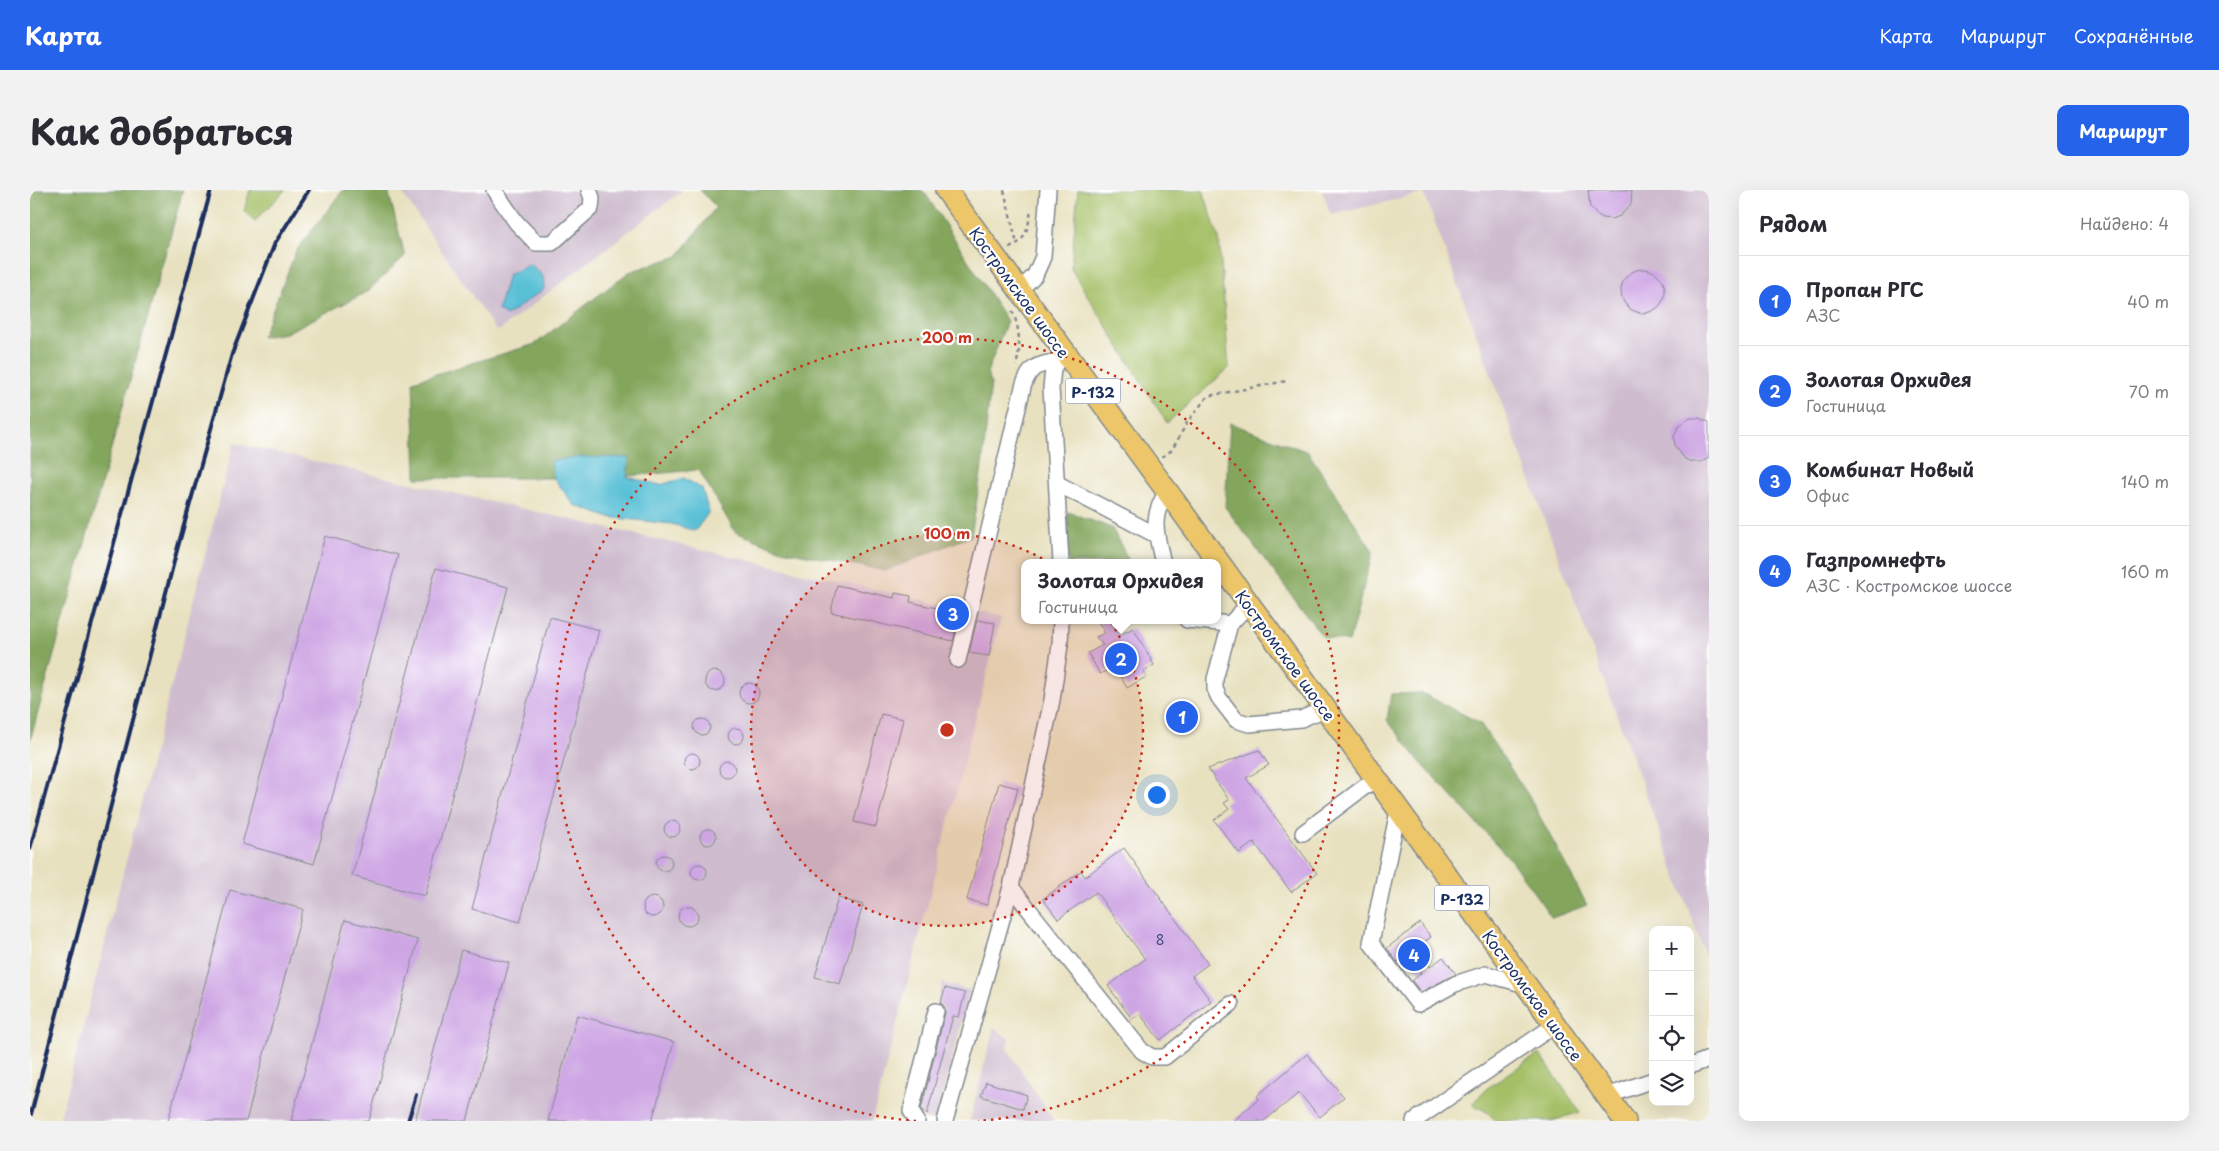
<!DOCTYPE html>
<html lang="ru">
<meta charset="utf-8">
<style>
:root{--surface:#fff;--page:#f2f2f3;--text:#2b2b33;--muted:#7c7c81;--line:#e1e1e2;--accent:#2563eb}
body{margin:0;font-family:"Playpen Sans",sans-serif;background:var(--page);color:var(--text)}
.controls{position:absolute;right:15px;bottom:15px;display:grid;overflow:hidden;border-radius:10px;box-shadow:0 5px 20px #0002}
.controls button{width:45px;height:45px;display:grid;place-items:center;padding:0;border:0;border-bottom:1px solid var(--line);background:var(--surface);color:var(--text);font:25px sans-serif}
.you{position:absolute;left:1126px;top:604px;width:18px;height:18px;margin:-12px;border:4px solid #fff;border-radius:50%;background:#1a73e8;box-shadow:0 0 0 8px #1a73e833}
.badge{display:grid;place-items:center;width:32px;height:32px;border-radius:50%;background:var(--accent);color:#fff;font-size:16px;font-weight:700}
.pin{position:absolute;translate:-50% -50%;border:2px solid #fff;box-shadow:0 1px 5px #0006}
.popup{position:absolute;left:991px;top:369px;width:200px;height:65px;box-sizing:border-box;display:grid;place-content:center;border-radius:10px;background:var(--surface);filter:drop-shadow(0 1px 4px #0005);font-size:16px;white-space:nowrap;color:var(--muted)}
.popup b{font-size:19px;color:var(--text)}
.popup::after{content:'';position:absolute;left:50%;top:100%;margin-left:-10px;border:10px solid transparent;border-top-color:var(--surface)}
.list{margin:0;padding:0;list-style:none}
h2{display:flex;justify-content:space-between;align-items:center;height:65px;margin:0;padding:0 20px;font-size:21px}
h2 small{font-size:16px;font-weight:400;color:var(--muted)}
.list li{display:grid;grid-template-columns:32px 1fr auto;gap:15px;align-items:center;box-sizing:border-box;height:90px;padding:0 20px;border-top:1px solid var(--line)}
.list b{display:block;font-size:19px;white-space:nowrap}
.list p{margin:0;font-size:16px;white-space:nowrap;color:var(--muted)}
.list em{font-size:16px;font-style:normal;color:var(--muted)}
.icon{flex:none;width:28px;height:28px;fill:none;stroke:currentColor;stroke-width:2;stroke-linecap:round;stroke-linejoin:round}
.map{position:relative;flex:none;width:1679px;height:931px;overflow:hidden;border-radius:10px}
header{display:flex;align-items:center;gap:30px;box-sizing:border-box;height:70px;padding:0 25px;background:var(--accent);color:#fff}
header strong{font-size:24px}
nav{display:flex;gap:28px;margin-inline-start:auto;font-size:18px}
.intro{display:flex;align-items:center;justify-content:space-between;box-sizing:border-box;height:120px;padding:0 30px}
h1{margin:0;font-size:35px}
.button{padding:12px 22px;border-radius:10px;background:var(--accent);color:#fff;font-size:18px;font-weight:700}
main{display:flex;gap:30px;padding:0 30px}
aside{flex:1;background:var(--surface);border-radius:10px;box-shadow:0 5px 20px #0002}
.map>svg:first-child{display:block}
.industrial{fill:#cfbdcf}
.green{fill:#a4bf66;stroke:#607762}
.forest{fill:#83a65b;stroke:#4f6a5c}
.water{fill:#58bfd5;stroke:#3a779a}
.building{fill:#cea6e4}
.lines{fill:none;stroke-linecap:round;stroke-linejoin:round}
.minor-casing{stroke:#82888e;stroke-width:18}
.highway-casing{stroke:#82888e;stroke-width:24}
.path{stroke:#82888e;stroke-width:2.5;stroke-dasharray:4 4;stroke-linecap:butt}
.minor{stroke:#fff;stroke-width:15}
.highway{stroke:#ecc669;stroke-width:21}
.rail{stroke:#1b2f5e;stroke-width:4}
.ring{fill:none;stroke:#c8321e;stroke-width:2.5;stroke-dasharray:2.5 5}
.labels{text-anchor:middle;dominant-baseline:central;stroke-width:4.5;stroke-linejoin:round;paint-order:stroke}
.number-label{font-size:14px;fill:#484d80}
.shield{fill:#fff;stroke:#5f6d8e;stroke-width:1}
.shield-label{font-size:15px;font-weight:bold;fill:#1b2f5e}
.street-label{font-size:16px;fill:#1b2f5e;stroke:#fff}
.centre{fill:#c8321e;stroke:#fff;stroke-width:2.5}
.ring-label{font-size:15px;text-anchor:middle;font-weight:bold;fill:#c8321e;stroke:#fff;stroke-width:4.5;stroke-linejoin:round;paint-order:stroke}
</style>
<header>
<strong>Карта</strong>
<nav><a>Карта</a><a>Маршрут</a><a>Сохранённые</a></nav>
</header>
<div class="intro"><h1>Как добраться</h1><a class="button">Маршрут</a></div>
<main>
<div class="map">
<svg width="1679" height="931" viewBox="0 0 1679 931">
<rect width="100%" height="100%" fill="#fff"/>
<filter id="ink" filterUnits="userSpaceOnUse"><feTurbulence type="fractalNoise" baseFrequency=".02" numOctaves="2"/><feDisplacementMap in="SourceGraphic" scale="10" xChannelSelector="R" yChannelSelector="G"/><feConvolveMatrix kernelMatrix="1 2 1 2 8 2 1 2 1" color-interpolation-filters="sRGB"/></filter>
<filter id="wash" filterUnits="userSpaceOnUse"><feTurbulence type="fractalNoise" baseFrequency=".0096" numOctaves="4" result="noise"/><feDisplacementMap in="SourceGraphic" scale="20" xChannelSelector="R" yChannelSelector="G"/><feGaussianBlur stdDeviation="1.12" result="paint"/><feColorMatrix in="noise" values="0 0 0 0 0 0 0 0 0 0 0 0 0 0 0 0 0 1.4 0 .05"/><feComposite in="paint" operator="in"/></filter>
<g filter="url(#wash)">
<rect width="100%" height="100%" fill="#e8e1bf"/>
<g class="industrial">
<path d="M370 0H653L467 142Z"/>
<path d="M1292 0H1679V775L1394 3 1301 25Z"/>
<path d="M204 253 971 428 842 931H29Z"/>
<path d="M912 793 940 800 906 931 878 924Z"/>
<path d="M964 837 979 849 977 859 1024 931H940Z"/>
</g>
<g class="green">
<path d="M220 0H255L225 31 214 21Z"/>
<path d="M1048 0H1173L1189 49 1199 178 1137 233 1041 79Z"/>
<path d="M1509 863 1550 922 1522 931H1466L1457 922 1442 914 1456 899Z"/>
</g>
<g class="forest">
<path d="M0 0H153L0 551Z"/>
<path d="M313 0H358L375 66 337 102 256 143 232 147 266 61Z"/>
<path d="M670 0H891L895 3 977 131 957 183 961 193 952 277 941 346 855 381 752 360 705 342 669 280 597 286 599 268 521 271 524 288H386L383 191 505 154 599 82 648 66 686 17Z"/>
<path d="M1200 233 1278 262 1343 361 1319 452 1293 447 1195 317Z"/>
<path d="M1038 322 1082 338 1100 373H1038Z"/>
<path d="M1392 503 1450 533 1500 608 1557 715 1522 728 1480 669 1391 573 1357 530 1361 504Z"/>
</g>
<g class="water">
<path d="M500 74 513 86 514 99 476 126 468 120 478 85Z"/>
<path d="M553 267 599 268 597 287 630 295 654 288 672 299 679 322 665 341 642 334 577 327 544 315 524 288 521 271Z"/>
</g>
<g id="blocks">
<g class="building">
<path d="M1558 0H1602L1601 14 1590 26 1582 29 1573 28 1566 24 1560 17Z"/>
<circle cx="1613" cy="101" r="22"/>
<path d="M1661 228H1669L1679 232V268L1671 272H1663L1655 269 1645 256 1644 247 1647 239 1653 232Z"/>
<path d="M295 346 368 365 284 674 212 654Z"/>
<path d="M406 378 478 397 395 706 322 686Z"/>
<path d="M807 395 864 408 865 403 881 406 880 412 911 419 912 414 931 419 923 451 801 422Z"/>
<path d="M520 427 569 440 490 732 442 719Z"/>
<path d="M947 430 965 433 959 466 939 463Z"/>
<path d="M1067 430H1080L1090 445 1103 438 1124 475 1113 481 1116 487 1097 498 1085 476 1070 484 1058 463 1073 455 1066 447 1075 443Z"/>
<circle cx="685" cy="491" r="10"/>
<circle cx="719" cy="503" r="10"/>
<path d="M851 524 873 529 846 637 824 632Z"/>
<circle cx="672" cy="537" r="8"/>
<circle cx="706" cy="546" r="8"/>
<path d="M1229 560 1239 575 1216 588 1287 683 1261 702 1224 652 1209 663 1184 630 1199 619 1194 613 1199 610 1178 579Z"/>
<circle cx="662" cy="571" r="8"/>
<circle cx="697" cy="579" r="8"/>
<path d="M969 593 988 598 957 715 937 710Z"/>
<circle cx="642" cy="639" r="8"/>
<circle cx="678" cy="647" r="8"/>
<path d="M1094 658 1178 774 1162 786 1181 811 1130 850 1110 824 1102 829 1078 796 1115 769 1066 702 1028 729 1013 709 1051 681 1055 687Z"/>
<circle cx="634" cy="673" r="8"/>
<circle cx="669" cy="682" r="8"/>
<path d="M200 700 273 719 216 931H138Z"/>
<circle cx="623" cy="717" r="10"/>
<path d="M808 708 833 715 810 794 785 787Z"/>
<circle cx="658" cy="726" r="10"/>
<path d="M315 730 388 750 339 931H261Z"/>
<path d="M1390 733 1401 747 1386 758 1400 777 1413 767 1426 784 1391 802 1382 791 1391 783 1377 765 1367 772 1357 758Z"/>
<path d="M431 760 479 773 437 931H385Z"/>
<path d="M915 798 935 803 929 827 923 826 897 924 891 920 915 823V818L911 813Z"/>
<path d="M547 825 644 852 622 931H518Z"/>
<path d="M1277 864 1314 907 1290 927 1269 903 1234 931H1203L1229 909 1227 906Z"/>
<path d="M956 892 997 905 993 919 951 906Z"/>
</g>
</g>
</g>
<g filter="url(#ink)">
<use href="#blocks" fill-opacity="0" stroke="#82888e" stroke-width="1"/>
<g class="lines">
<g class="minor-casing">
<g id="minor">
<path d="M464 0 486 32 506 53H522L561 18 562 8 559 0"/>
<path d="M989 101 1005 85 1013 67 1018 0"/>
<path d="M1030 166 1023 179 1021 198 1031 373"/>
<path d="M1028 294 1126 345"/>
<path d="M1133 373C1126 343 1120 328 1137 301"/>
<path d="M1219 414 1200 434 1185 489V499L1189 508 1206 530 1219 534 1271 529 1295 519"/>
<path d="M1157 430 1200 434"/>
<path d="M928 470 993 197C1000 176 1006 175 1026 172"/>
<path d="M1368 621 1341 753 1388 814 1425 794 1456 784 1496 795"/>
<path d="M1273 643 1345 589"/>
<path d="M981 697 1112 861 1122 867H1135L1201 814"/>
<path d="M1660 876 1679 869"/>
<path d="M1577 906 1623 890"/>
<path d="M887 931 881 921 906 821"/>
<path d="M915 931 981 697 1022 510 1030 455 1031 430"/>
<path d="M1384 931 1525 835"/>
</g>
</g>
<g class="highway-casing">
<path id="highway" d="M916 0 1137 301 1595 931"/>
</g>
<g class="path">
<path d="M974 0 987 54"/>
<path d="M979 58C997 51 998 37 1001 20"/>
<path d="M982 121C990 137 991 158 986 176"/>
<path d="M1132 267 1142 260 1158 231 1178 206 1257 191"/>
</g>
<use href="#minor" class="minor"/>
<use href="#highway" class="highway"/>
<g class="rail">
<path d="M0 659 181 0"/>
<path d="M0 928 147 360 202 164 245 53 279 0"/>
<path d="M378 931 386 905"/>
</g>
</g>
</g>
<circle cx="917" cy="540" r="196" fill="#c8321e" fill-opacity=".12"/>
<g class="ring">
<circle cx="917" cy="540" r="196"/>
<path d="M886 931A392 392 0 1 1 948 931"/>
</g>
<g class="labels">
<g class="number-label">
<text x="1130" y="749">8</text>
</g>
<g class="shield">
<rect x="1035.5" y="188.5" width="55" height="25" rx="4"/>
<rect x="1404.5" y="695.5" width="55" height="25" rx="4"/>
</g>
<g class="shield-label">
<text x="1063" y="201">Р-132</text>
<text x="1432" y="708">Р-132</text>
</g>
<g class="street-label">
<text transform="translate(990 102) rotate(54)">Костромское шоссе</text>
<text transform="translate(1256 465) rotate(54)">Костромское шоссе</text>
<text transform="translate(1503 805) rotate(54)">Костромское шоссе</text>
</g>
</g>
<circle cx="917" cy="540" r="8" class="centre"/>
<g class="ring-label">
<text x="917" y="153">200 m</text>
<text x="917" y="349">100 m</text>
</g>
</svg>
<div class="controls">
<button>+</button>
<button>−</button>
<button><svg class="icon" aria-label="locate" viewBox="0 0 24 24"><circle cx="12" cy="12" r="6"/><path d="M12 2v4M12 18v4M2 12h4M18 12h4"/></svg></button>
<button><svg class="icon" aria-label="layers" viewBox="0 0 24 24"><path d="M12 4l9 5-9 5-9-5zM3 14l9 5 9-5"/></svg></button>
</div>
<div class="you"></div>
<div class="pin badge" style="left:1152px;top:527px">1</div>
<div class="pin badge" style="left:1091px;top:469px">2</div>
<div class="popup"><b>Золотая Орхидея</b>Гостиница</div>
<div class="pin badge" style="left:923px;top:424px">3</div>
<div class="pin badge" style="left:1384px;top:765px">4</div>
</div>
<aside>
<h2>Рядом<small>Найдено: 4</small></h2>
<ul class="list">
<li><span class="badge">1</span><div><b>Пропан РГС</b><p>АЗС</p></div><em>40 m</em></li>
<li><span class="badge">2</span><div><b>Золотая Орхидея</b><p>Гостиница</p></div><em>70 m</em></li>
<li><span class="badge">3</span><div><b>Комбинат Новый</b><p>Офис</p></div><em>140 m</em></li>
<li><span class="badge">4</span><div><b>Газпромнефть</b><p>АЗС · Костромское шоссе</p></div><em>160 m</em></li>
</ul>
</aside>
</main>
